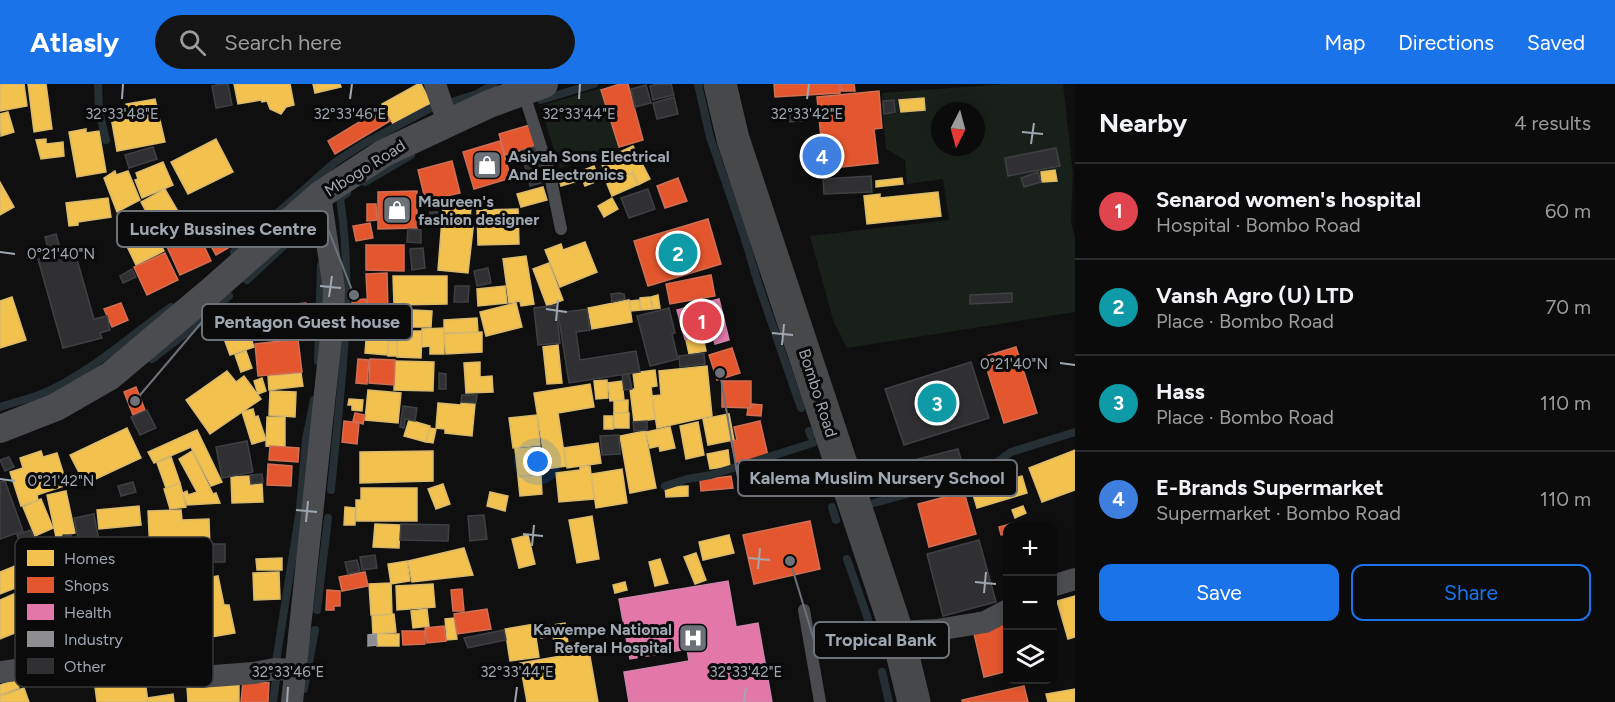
<!DOCTYPE html>
<meta charset="utf-8">
<style>
:root{--surface:#0b0b0c;--page:#141415;--text:#f1f3f6;--muted:#9a9b9d;--line:#2b2b2d;--accent:#1a73e8}
body{margin:0;font-family:Figtree,sans-serif;background:var(--page);color:var(--text)}
.controls{position:absolute;right:18px;bottom:18px;display:grid;overflow:hidden;border-radius:12px;box-shadow:0 3px 9px #0003}
.controls button{width:54px;height:54px;display:grid;place-items:center;padding:0;border:0;border-bottom:2px solid var(--line);background:var(--surface);color:var(--text);font:30px sans-serif}
.compass{position:absolute;left:931px;top:18px;width:54px;height:54px;border-radius:50%;background:var(--surface);box-shadow:0 3px 9px #0003;rotate:186deg}
.you{position:absolute;left:538px;top:378px;width:21px;height:21px;margin:-15px;border:4px solid #fff;border-radius:50%;background:#1a73e8;box-shadow:0 0 0 9px #1a73e833}
.badge{display:grid;place-items:center;width:39px;height:39px;border-radius:50%;background:var(--accent);color:#fff;font-size:20px;font-weight:700}
.pin{position:absolute;translate:-50% -50%;border:3px solid #fff;box-shadow:0 2px 6px #0006}
.list{margin:0;padding:0;list-style:none}
h2{display:flex;justify-content:space-between;align-items:center;height:78px;margin:0;padding:0 24px;font-size:26px}
h2 small{font-size:20px;font-weight:400;color:var(--muted)}
.list li{display:grid;grid-template-columns:39px 1fr auto;gap:18px;align-items:center;box-sizing:border-box;height:96px;padding:0 24px;border-top:2px solid var(--line)}
.list b{display:block;font-size:22px;white-space:nowrap}
.list p{margin:0;font-size:20px;white-space:nowrap;color:var(--muted)}
.list em{font-size:20px;font-style:normal;color:var(--muted)}
.actions{display:flex;gap:12px;padding:18px 24px}
.actions a{flex:1;padding:14px 0;border:2px solid var(--accent);border-radius:12px;text-align:center;font-size:21px;color:var(--accent)}
.actions .main{background:var(--accent);color:#fff}
.icon{flex:none;width:33px;height:33px;fill:none;stroke:currentColor;stroke-width:2;stroke-linecap:round;stroke-linejoin:round}
.map{position:relative;flex:none;width:1075px;height:618px;overflow:hidden}
header{display:flex;align-items:center;gap:36px;box-sizing:border-box;height:84px;padding:0 30px;background:var(--accent);color:#fff}
header strong{font-size:28px}
nav{display:flex;gap:33px;margin-inline-start:auto;font-size:21px}
.search{width:420px;height:54px;background:var(--page);display:flex;align-items:center;gap:15px;box-sizing:border-box;padding:0 21px;border-radius:33px;color:var(--muted);font-size:22px}
main{display:flex}
aside{flex:1;background:var(--surface)}
.map>svg:first-child{display:block}
.green{fill:#19201a;fill-rule:evenodd}
.homes{fill:#f2c14e;stroke:#d9b96c;stroke-width:1.5}
.shops{fill:#e4572e;stroke:#cf6f55;stroke-width:1.5}
.health{fill:#e377a8;stroke:#cf85ab;stroke-width:1.5}
.industry{fill:#8d8d92;stroke:#92959b;stroke-width:1.5}
.lines{fill:none;stroke-linecap:round;stroke-linejoin:round}
.stream{stroke:#263034;stroke-width:8}
.building{fill:#303032;stroke:#3e4044;stroke-width:1.5}
.service{stroke:#4a4c4f;stroke-width:12}
.minor{stroke:#4a4c4f;stroke-width:22}
.tertiary{stroke:#4a4c4f;stroke-width:28}
.primary{stroke:#46484a;stroke-width:33}
.ticks{fill:none;stroke:#9fa7b1;stroke-width:2}
.labels{text-anchor:middle;dominant-baseline:central;stroke-width:6;stroke-linejoin:round;paint-order:stroke}
.poi-label{font-size:16px;font-weight:bold;fill:#9fa7b1;stroke:#0a0a0b;text-anchor:start}
.street-label{font-size:16px;fill:#9fa7b1;stroke:#0a0a0b}
.key{fill:#0a0a0b;stroke:#37393d;stroke-width:1.5}
.key-label{font-size:16px;fill:#9fa7b1}
.ticks-label{font-size:15px;text-anchor:middle;fill:#9fa7b1;stroke:#0a0a0b;stroke-width:6;stroke-linejoin:round;paint-order:stroke}
.leader{fill:none;stroke:#6d7279;stroke-width:2}
.callout-dot{fill:#6d7279;stroke:#0a0a0b;stroke-width:2}
.callout{fill:#0a0a0b;stroke:#6d7279;stroke-width:2}
.callout-label{font-size:18px;text-anchor:middle;font-weight:bold;fill:#9fa7b1}
</style>
<header>
<strong>Atlasly</strong>
<div class="search"><svg class="icon" aria-label="search" viewBox="0 0 24 24"><circle cx="10" cy="10" r="6"/><path d="M15 15l6 6"/></svg>Search here</div>
<nav><a>Map</a><a>Directions</a><a>Saved</a></nav>
</header>
<main>
<div class="map">
<svg width="1075" height="618" viewBox="0 0 1075 618">
<rect width="100%" height="100%" fill="#0f0f10"/>
<g class="green">
<path d="M1006 0H1063L1073 90 1071 137 1075 155V228L847 264 833 236 810 152 949 136 943 95 907 100 905 76 886 65 882 23V9ZM940 27H976V63H940Z"/>
<path d="M601 4 620 63 560 84 540 22Z"/>
</g>
<g class="homes">
<path d="M0 0H24L27 22 0 27Z"/>
<path d="M28 0H46L52 45 34 48Z"/>
<path d="M234 0H290L294 21 286 23 281 30 270 25 267 17 262 18 261 16 238 20Z"/>
<path d="M313 0H340L341 3 315 9Z"/>
<path d="M418 0H421L431 19 393 40 382 20Z"/>
<path d="M924 14 925 26 901 28 899 16Z"/>
<path d="M155 15 165 58 117 67 111 33 128 30 126 20Z"/>
<path d="M8 28 14 48 1 52 0 30Z"/>
<path d="M86 45V49L99 47 106 88 77 93 69 48Z"/>
<path d="M46 55V60L63 58 64 72 41 75 36 56Z"/>
<path d="M216 55 233 88 188 110 171 78Z"/>
<path d="M633 62 650 95 638 101 633 88 611 98 600 77Z"/>
<path d="M163 78 173 101 142 114 135 96 138 95 136 89Z"/>
<path d="M594 82 600 96 585 102 579 88Z"/>
<path d="M1055 86 1057 97 1042 98 1041 88Z"/>
<path d="M115 87 116 91 128 87 140 116 117 128 104 94Z"/>
<path d="M575 87 578 97 561 102 558 92Z"/>
<path d="M633 89 637 101 612 112 607 100Z"/>
<path d="M902 94 903 100 876 103V97Z"/>
<path d="M0 98 14 123 0 131Z"/>
<path d="M543 103 547 116 521 123 517 110Z"/>
<path d="M165 105 180 131 154 142 141 118Z"/>
<path d="M938 108 941 132 867 140 864 112 880 110V114Z"/>
<path d="M108 114 111 133 78 138V141L69 142 66 119Z"/>
<path d="M612 114 618 125 604 133 598 122Z"/>
<path d="M443 122 471 124 470 135 474 136 468 189 438 186Z"/>
<path d="M518 125 519 160 478 161 477 126Z"/>
<path d="M152 143 164 167 136 181 124 156Z"/>
<path d="M585 158 597 188 560 203 545 166 561 160 563 166Z"/>
<path d="M526 172 534 220 521 222 520 217 509 219 503 175Z"/>
<path d="M549 179 563 216 547 222 533 185Z"/>
<path d="M393 192H447V220L394 221Z"/>
<path d="M505 202 507 219 478 222 477 205Z"/>
<path d="M658 211 660 224 653 225 651 213Z"/>
<path d="M12 213 26 256 0 264V217Z"/>
<path d="M650 213 652 225 641 226 640 214Z"/>
<path d="M629 216 632 238 592 245 588 224Z"/>
<path d="M639 216 640 226 631 227 630 217Z"/>
<path d="M516 219 522 243 486 252 480 228Z"/>
<path d="M412 226 432 227 431 243H411Z"/>
<path d="M398 229 411 230V247H422L421 274 397 273Z"/>
<path d="M368 232 395 234 394 257H389L387 271 365 269Z"/>
<path d="M244 233 254 263 230 271 219 241Z"/>
<path d="M477 234 478 248 444 249V236Z"/>
<path d="M444 244V270H430V262L422 263V245Z"/>
<path d="M482 248V268L446 270 444 250Z"/>
<path d="M703 253 706 267 689 270 686 256Z"/>
<path d="M388 257 397 258V272H388Z"/>
<path d="M558 261 562 299 547 300 543 263Z"/>
<path d="M246 267 252 284 241 288 235 271Z"/>
<path d="M395 277 434 278 433 307 394 306Z"/>
<path d="M480 278V293L492 292 493 308 466 309 464 279Z"/>
<path d="M707 282 712 332 657 344 652 312 661 311 659 287Z"/>
<path d="M655 286 657 302 651 303 655 335 634 338 630 305H635L633 289Z"/>
<path d="M227 287 236 298 244 292 261 315 210 350 186 316Z"/>
<path d="M301 289 303 302 269 306 268 292Z"/>
<path d="M262 294 266 307 258 310 254 297Z"/>
<path d="M607 296 608 314 596 315 594 297Z"/>
<path d="M622 297 624 316 610 317 608 299Z"/>
<path d="M590 300 594 323 558 329 566 382 546 385 534 309Z"/>
<path d="M368 306 401 309 398 339 365 336Z"/>
<path d="M270 307 296 308 295 333 269 331Z"/>
<path d="M349 315 363 316 362 327 352 326V321H348Z"/>
<path d="M628 316V328L614 329V317Z"/>
<path d="M438 319 461 321V319L475 320 472 352 445 349V345L436 344Z"/>
<path d="M253 325 255 333 258 332 266 356 252 360 242 328Z"/>
<rect x="614" y="329" width="15" height="15"/>
<path d="M729 330 734 356 708 361 703 335Z"/>
<path d="M537 331 540 361 513 364 509 334Z"/>
<rect x="604" y="332" width="9" height="13"/>
<path d="M267 333H285V363L266 362Z"/>
<path d="M409 336 430 342 426 358 404 352Z"/>
<path d="M698 338 704 371 686 375 680 342Z"/>
<path d="M670 343 675 364 660 367 659 362 650 364 646 348Z"/>
<path d="M127 344 141 374 85 400 70 371Z"/>
<path d="M430 344 436 345 433 359 426 358Z"/>
<path d="M197 346 222 398 211 402 191 363 154 379 148 368Z"/>
<path d="M645 347 656 404 630 409 620 352Z"/>
<path d="M598 359 601 379 567 384 564 364Z"/>
<path d="M540 363 543 390 518 392 515 365Z"/>
<path d="M728 366 730 382 710 385 707 370Z"/>
<path d="M1075 366V406L1042 418 1029 384Z"/>
<path d="M41 367 43 373 57 369 67 401 37 411 38 416 21 422 10 388 23 384 20 374Z"/>
<path d="M192 367 213 410 216 409 220 419 187 421 183 409 187 407 188 411 197 408 179 375Z"/>
<path d="M433 367V397L360 399V368Z"/>
<path d="M171 373 180 399 166 404 157 379Z"/>
<path d="M590 382 594 415 559 418 556 389 580 386V383Z"/>
<path d="M622 385 627 419 596 424 591 390Z"/>
<path d="M250 392V401L262 400 263 418 232 419 231 393Z"/>
<path d="M541 392 542 410 520 412 518 393Z"/>
<path d="M1022 392 1027 409 977 424 972 407Z"/>
<path d="M180 399 186 423 170 425 164 405Z"/>
<path d="M443 400 450 420 436 425 428 405Z"/>
<path d="M688 402V412L666 413 665 403Z"/>
<path d="M361 404H417V437H356V416H361Z"/>
<path d="M66 407 75 449 56 453 47 411Z"/>
<path d="M490 408 508 412 505 427 487 422Z"/>
<path d="M41 415 53 444 35 452 23 423Z"/>
<path d="M139 422 141 441 99 445 97 426Z"/>
<path d="M1023 422 1026 429 1015 434 1012 426Z"/>
<path d="M345 423 355 424V441H344Z"/>
<path d="M181 426 182 436 209 435 210 464H200L201 488 151 491 148 427Z"/>
<path d="M592 432 599 475 577 479 569 436Z"/>
<path d="M375 440 400 441 399 464 373 463Z"/>
<path d="M528 451 535 480 519 484 512 455Z"/>
<path d="M729 451 734 469 703 476 699 458Z"/>
<path d="M464 464 473 491 412 498 408 477Z"/>
<path d="M696 469 706 496 695 500 684 473Z"/>
<path d="M282 474V486H257L256 475Z"/>
<path d="M660 475 668 499 655 502 649 478Z"/>
<path d="M407 477 410 497 391 500 388 480Z"/>
<path d="M20 480 28 499 0 510V488Z"/>
<path d="M279 488 280 515 254 516 253 489Z"/>
<path d="M218 492 224 521H229L235 549 189 557 182 526 187 524 182 499Z"/>
<path d="M625 498 627 506 615 509 613 501Z"/>
<path d="M391 499 392 530 371 531 369 500Z"/>
<path d="M433 500 435 523 397 526 396 502Z"/>
<path d="M23 506 37 540 0 555V516Z"/>
<path d="M1075 512V553L1068 555 1057 517Z"/>
<path d="M427 525 429 542 413 544 411 527Z"/>
<path d="M394 530 396 548 373 550 372 532Z"/>
<path d="M454 534 457 555 447 556 445 535Z"/>
<path d="M565 539 569 566 556 568 553 552 541 554 539 543Z"/>
<path d="M534 540 539 573 510 577 505 545Z"/>
<rect x="377" y="550" width="22" height="12"/>
<path d="M589 567 598 618H527L520 579Z"/>
<path d="M123 581 130 590 144 589 148 618H97L93 587Z"/>
<path d="M16 596 19 604 0 611V601Z"/>
<path d="M239 600V618H188L187 603Z"/>
<path d="M24 604 29 618H0V612Z"/>
<path d="M1075 605V618H1048L1046 610Z"/>
<path d="M173 610 174 618H148V614Z"/>
</g>
<g class="shops">
<path d="M620 0H628L643 56 619 63 601 6Z"/>
<path d="M774 0H840V9L775 13Z"/>
<path d="M841 0H854L855 7H841Z"/>
<path d="M879 7 882 44 874 45 878 79 824 85 817 13Z"/>
<path d="M382 24 390 37 335 70 328 57Z"/>
<path d="M530 41 536 62 505 71 499 50Z"/>
<path d="M500 57 511 94 474 105 463 68Z"/>
<path d="M452 77 460 109 438 114 440 120 427 123 418 86Z"/>
<path d="M678 94 687 117 665 124 657 102Z"/>
<path d="M417 107V144L378 145V108Z"/>
<path d="M367 120H376L377 136 367 137Z"/>
<path d="M188 127 211 177 180 191 157 141Z"/>
<path d="M210 135 228 164 216 171 199 141Z"/>
<path d="M708 135 721 180 648 202 634 157Z"/>
<path d="M370 139 373 154 356 157 353 142Z"/>
<path d="M366 161H404V187L366 186Z"/>
<path d="M165 169 178 196 147 211 134 183Z"/>
<path d="M387 189 388 227 368 228 366 190Z"/>
<path d="M711 191 715 212 670 220 666 200Z"/>
<path d="M366 215 367 227 353 228 352 216Z"/>
<path d="M121 219 128 236 112 243 104 225Z"/>
<path d="M306 219 309 249 276 252 273 222Z"/>
<path d="M298 255 302 288 258 292 255 260Z"/>
<path d="M1016 263 1037 329 1004 339 983 273Z"/>
<path d="M732 264 740 289 717 296 709 271Z"/>
<path d="M358 275 369 276 367 300 356 299Z"/>
<path d="M370 275 395 276 394 301 369 299Z"/>
<path d="M722 297H751V324L722 323Z"/>
<path d="M136 303 145 326 133 331 124 308Z"/>
<path d="M752 320 762 321 761 332 747 331 748 324H751Z"/>
<path d="M355 329 365 331 363 340 353 337Z"/>
<path d="M344 337 359 339 357 360 342 358Z"/>
<path d="M760 337 768 372 736 379 731 357 737 356 734 343Z"/>
<path d="M270 362 299 364 298 378 269 376Z"/>
<path d="M268 380 292 382 291 402 267 401Z"/>
<path d="M731 392 733 404 701 407 700 396Z"/>
<path d="M964 408 976 450 929 463 918 420Z"/>
<path d="M810 437 820 485 754 500 743 451Z"/>
<path d="M1014 439 1015 442H1008V450L1001 451 999 443Z"/>
<path d="M365 488 368 502 342 507 339 493Z"/>
<path d="M462 505 464 527H453L451 506Z"/>
<path d="M327 506 340 507V522H334V526H326Z"/>
<path d="M487 525 491 545 457 550 454 530Z"/>
<path d="M1008 532V587L984 593 972 541Z"/>
<path d="M444 542 446 557 427 559 425 544Z"/>
<path d="M402 547H425V560L403 561Z"/>
<path d="M243 597 269 599 268 618H241Z"/>
<path d="M1024 602 1028 618H962V616Z"/>
</g>
<g class="health">
<path d="M719 215 729 256 715 260 712 249 685 255 677 226Z"/>
<path d="M728 497 736 543 758 539 772 618H629L624 588 689 577 687 565 630 575 619 515Z"/>
</g>
<path class="industry" d="M376 550 377 561 368 562V551Z"/>
<g class="lines">
<g class="stream">
<path d="M98 0 99 27 106 56"/>
<path d="M698 0 710 53 744 152 758 199 801 324"/>
<path d="M541 16 594 0"/>
<path d="M365 98 411 71"/>
<path d="M234 168 334 79 363 60 429 25 477 10 494 0"/>
<path d="M247 196 292 154"/>
<path d="M152 275 195 242 229 212"/>
<path d="M318 277 321 181"/>
<path d="M0 323C15 318 30 315 44 309 89 290 131 251 171 223"/>
<path d="M809 347 811 352"/>
<path d="M665 402 687 395 711 391 813 359"/>
<path d="M331 406C340 307 355 213 340 114L347 109"/>
<path d="M874 419 981 390 1011 368 1075 348"/>
<path d="M832 423 836 436"/>
<path d="M847 475 868 535"/>
<path d="M317 526 328 434"/>
<path d="M276 578 300 425 306 355 314 316"/>
<path d="M882 588 889 618"/>
<path d="M304 605 315 546"/>
<path d="M273 618 276 595"/>
</g>
</g>
<g class="building">
<path d="M220 0H228L232 21 216 24 212 2Z"/>
<path d="M657 0H671L674 11 653 16 650 2Z"/>
<path d="M646 1 651 19 635 23 631 5Z"/>
<path d="M674 13 678 30 657 35 653 19Z"/>
<path d="M894 16 895 28 884 30 883 17Z"/>
<path d="M808 30V36L790 38V31Z"/>
<path d="M153 63 157 75 129 84 125 71Z"/>
<path d="M534 63 544 98 530 102 521 67Z"/>
<path d="M1056 64 1060 82 1008 92 1005 74Z"/>
<path d="M1038 88 1041 98 1024 103 1021 94Z"/>
<path d="M871 92 872 108 824 110 823 95Z"/>
<path d="M648 105 655 125 629 134 621 114Z"/>
<path d="M430 128H438V140L429 139Z"/>
<path d="M408 145 421 146V159L407 158Z"/>
<path d="M56 150 60 164 49 167 45 153Z"/>
<path d="M423 164 425 184 412 186 410 165Z"/>
<path d="M74 165 94 235 107 232 110 246 100 249 102 254 63 264 38 175Z"/>
<path d="M488 184 491 199 477 202 474 187Z"/>
<path d="M132 185 136 193 123 199 120 192Z"/>
<path d="M455 202H469L468 218H454Z"/>
<path d="M620 209 624 210 625 215 612 218 611 210Z"/>
<path d="M1012 209V218L970 220V211Z"/>
<path d="M556 221 560 259 538 261 534 224Z"/>
<path d="M669 224 675 249 672 250 678 275 650 282 637 232Z"/>
<path d="M587 225 590 246 576 248 580 276 636 267 640 288 569 299 558 229Z"/>
<path d="M704 269 705 280 680 283 679 272Z"/>
<path d="M971 278 989 334 904 361 885 305Z"/>
<path d="M439 289 446 290V305H439Z"/>
<path d="M629 290 632 305 624 306 622 291Z"/>
<path d="M462 311H477L476 319 461 318Z"/>
<path d="M403 322 417 324 415 337 405 335 404 344 400 343Z"/>
<path d="M147 326 156 344 140 351 131 333Z"/>
<path d="M647 337V346L634 347 633 338Z"/>
<path d="M619 351 620 370 602 371 600 352Z"/>
<path d="M247 357 253 388 222 394 216 363Z"/>
<path d="M958 365 962 379 918 390 914 376Z"/>
<path d="M9 373 14 383 5 387 0 376Z"/>
<path d="M262 390 263 398 251 400 250 391Z"/>
<path d="M5 397 23 447 0 455V398Z"/>
<path d="M133 398 136 408 121 412 118 402Z"/>
<path d="M94 430 102 473 83 477 74 434Z"/>
<path d="M484 431 487 455 470 457 468 432Z"/>
<path d="M401 440 449 441 448 457 400 456Z"/>
<path d="M31 446 39 470 25 475 17 451Z"/>
<path d="M63 451H71L72 463 64 464Z"/>
<path d="M979 456 996 518 943 532 927 470Z"/>
<rect x="213" y="460" width="12" height="18"/>
<path d="M375 471 377 484 362 486 360 473Z"/>
<path d="M357 476 360 487 348 490 345 478Z"/>
<path d="M504 546 506 556 468 564 464 554Z"/>
</g>
<g class="lines">
<g class="service">
<path d="M523 7 550 91 561 145"/>
<path d="M804 526 820 618"/>
</g>
<g class="minor">
<path d="M435 0 448 39"/>
<path d="M1052 502 1075 495"/>
<path d="M897 548 937 546 985 538 1008 526"/>
<path d="M0 588 56 581 101 573 150 579 173 592 200 593 254 589 275 585 296 586"/>
<path d="M292 618 333 234 334 205 320 111"/>
</g>
<path class="tertiary" d="M0 345 56 323 110 292 211 207 320 111 384 69 489 20 544 0"/>
<path class="primary" d="M720 0 733 55 897 548 914 618"/>
</g>
<path class="ticks" d="M122 15 123 0M350 15 352 0M579 15 580 0M807 15 809 0M1022 48 1043 50M1031 60 1034 39M0 168 15 170M320 202 341 204M329 213 332 192M546 225 567 228M556 237 558 216M772 249 793 251M782 261 784 240M1060 279 1075 281M0 395 15 397M296 426 317 428M306 438 308 417M523 450 543 452M532 462 534 441M749 474 770 476M758 485 760 464M975 498 996 500M984 509 986 488M287 618 288 603M515 618 517 603M744 618 746 603"/>
<defs>
<g id="shop-square" transform="scale(1.5)"><rect x="-9" y="-9" width="18" height="18" rx="4" fill="#6d7279" stroke="#0a0a0b"/><path d="M-5-2.5h2.3a2.7 3.5 0 0 1 5.4 0H5L5.5 6h-11ZM-1.5-2.5h3a1.5 2.3 0 0 0-3 0Z" fill="#fff"/></g>
<g id="hospital-square" transform="scale(1.5)"><rect x="-9" y="-9" width="18" height="18" rx="4" fill="#6d7279" stroke="#0a0a0b"/><path d="M-5-5h3v3.5h4V-5h3V5h-3V1.5h-4V5h-3Z" fill="#fff"/></g>
</defs>
<g fill-rule="evenodd">
<use href="#shop-square" x="487" y="81"/>
<use href="#shop-square" x="397" y="126"/>
<use href="#hospital-square" x="693" y="554"/>
</g>
<g class="labels">
<g class="poi-label">
<text x="508" y="72">Asiyah Sons Electrical<tspan x="508" dy="18">And Electronics</tspan></text>
<text x="418" y="117">Maureen's<tspan x="418" dy="18">fashion designer</tspan></text>
<text x="672" y="545" text-anchor="end">Kawempe National<tspan x="672" dy="18">Referal Hospital</tspan></text>
</g>
<g class="street-label">
<text transform="translate(365 84) rotate(-32)">Mbogo Road</text>
<text transform="translate(818 309) rotate(72)">Bombo Road</text>
</g>
</g>
<rect x="15" y="453" width="198" height="150" rx="9" class="key"/>
<rect x="27" y="466" width="27" height="16" fill="#f2c14e"/>
<rect x="27" y="493" width="27" height="16" fill="#e4572e"/>
<rect x="27" y="520" width="27" height="16" fill="#e377a8"/>
<rect x="27" y="547" width="27" height="16" fill="#8d8d92"/>
<rect x="27" y="574" width="27" height="16" fill="#303032"/>
<g class="key-label">
<text x="64" y="480">Homes</text>
<text x="64" y="507">Shops</text>
<text x="64" y="534">Health</text>
<text x="64" y="561">Industry</text>
<text x="64" y="588">Other</text>
</g>
<g class="ticks-label">
<text x="122" y="35">32°33'48"E</text>
<text x="350" y="35">32°33'46"E</text>
<text x="579" y="35">32°33'44"E</text>
<text x="807" y="35">32°33'42"E</text>
<text x="61" y="175">0°21'40"N</text>
<text x="1014" y="285">0°21'40"N</text>
<text x="61" y="402">0°21'42"N</text>
<text x="288" y="593">32°33'46"E</text>
<text x="517" y="593">32°33'44"E</text>
<text x="746" y="593">32°33'42"E</text>
</g>
<path class="leader" d="M354 211L328 145M135 317L202 238M720 289L738 394M790 477L814 556"/>
<g class="callout-dot">
<circle cx="354" cy="211" r="6"/>
<circle cx="135" cy="317" r="6"/>
<circle cx="720" cy="289" r="6"/>
<circle cx="790" cy="477" r="6"/>
</g>
<g class="callout">
<rect x="117" y="127" width="211" height="36" rx="6"/>
<rect x="202" y="220" width="210" height="36" rx="6"/>
<rect x="738" y="376" width="279" height="36" rx="6"/>
<rect x="814" y="538" width="135" height="36" rx="6"/>
</g>
<g class="callout-label">
<text x="223" y="151">Lucky Bussines Centre</text>
<text x="307" y="244">Pentagon Guest house</text>
<text x="877" y="400">Kalema Muslim Nursery School</text>
<text x="881" y="562">Tropical Bank</text>
</g>
</svg>
<div class="controls">
<button>+</button>
<button>−</button>
<button><svg class="icon" aria-label="layers" viewBox="0 0 24 24"><path d="M12 4l9 5-9 5-9-5zM3 14l9 5 9-5"/></svg></button>
</div>
<svg class="compass" viewBox="-18 -18 36 36"><path d="M0-13l5 13h-10z" fill="#e53935"/><path d="M0 13l5-13h-10z" fill="#9a9b9d"/></svg>
<div class="you"></div>
<div class="pin badge" style="left:702px;top:237px;background:#e0444e">1</div>
<div class="pin badge" style="left:678px;top:169px;background:#0f9aa8">2</div>
<div class="pin badge" style="left:937px;top:319px;background:#0f9aa8">3</div>
<div class="pin badge" style="left:822px;top:72px;background:#3f7fe0">4</div>
</div>
<aside>
<h2>Nearby<small>4 results</small></h2>
<ul class="list">
<li><span class="badge" style="background:#e0444e">1</span><div><b>Senarod women's hospital</b><p>Hospital · Bombo Road</p></div><em>60 m</em></li>
<li><span class="badge" style="background:#0f9aa8">2</span><div><b>Vansh Agro (U) LTD</b><p>Place · Bombo Road</p></div><em>70 m</em></li>
<li><span class="badge" style="background:#0f9aa8">3</span><div><b>Hass</b><p>Place · Bombo Road</p></div><em>110 m</em></li>
<li><span class="badge" style="background:#3f7fe0">4</span><div><b>E-Brands Supermarket</b><p>Supermarket · Bombo Road</p></div><em>110 m</em></li>
</ul>
<div class="actions"><a class="main">Save</a><a>Share</a></div>
</aside>
</main>
